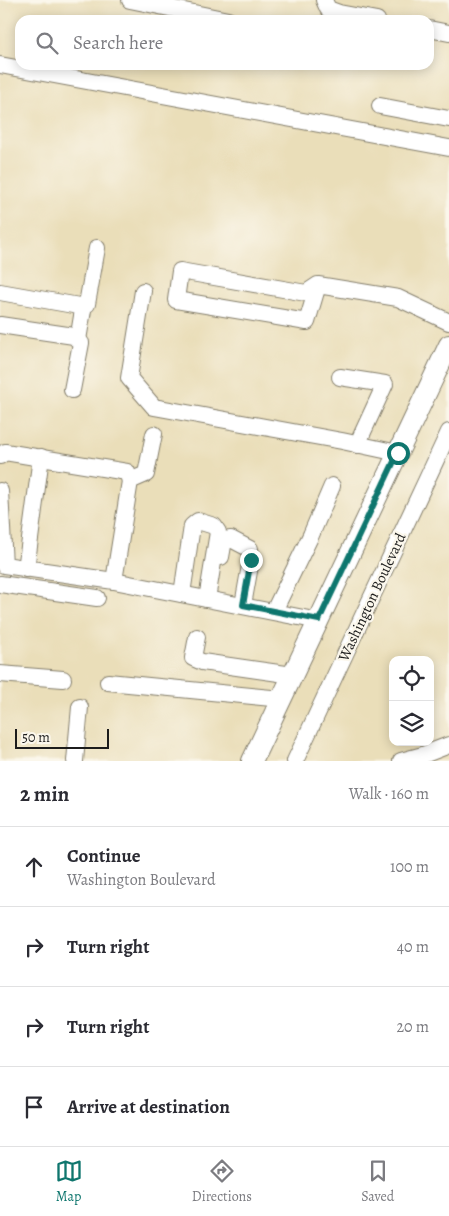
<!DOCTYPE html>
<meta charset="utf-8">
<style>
:root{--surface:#fff;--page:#f7f7f7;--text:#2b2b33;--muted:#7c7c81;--line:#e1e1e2;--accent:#0f766e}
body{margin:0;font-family:Alegreya,serif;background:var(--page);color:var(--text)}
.controls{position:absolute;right:15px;bottom:15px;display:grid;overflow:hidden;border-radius:10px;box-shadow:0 2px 12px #0003}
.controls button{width:45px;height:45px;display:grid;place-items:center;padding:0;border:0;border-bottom:1px solid var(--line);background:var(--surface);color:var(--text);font:25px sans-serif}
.scale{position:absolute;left:15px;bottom:12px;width:94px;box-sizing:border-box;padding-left:5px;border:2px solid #1c1c1c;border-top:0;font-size:14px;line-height:18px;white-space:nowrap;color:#1c1c1c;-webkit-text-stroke:4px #fbf7ec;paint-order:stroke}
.stop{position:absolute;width:15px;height:15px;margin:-11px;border:4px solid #0f766e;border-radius:50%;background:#fff}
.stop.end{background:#0f766e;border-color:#fff;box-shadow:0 1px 5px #0008}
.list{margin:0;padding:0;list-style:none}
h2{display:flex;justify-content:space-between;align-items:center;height:65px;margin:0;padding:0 20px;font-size:21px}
h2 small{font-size:16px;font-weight:400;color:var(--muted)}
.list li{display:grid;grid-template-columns:32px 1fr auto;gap:15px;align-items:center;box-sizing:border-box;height:80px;padding:0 20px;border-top:1px solid var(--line)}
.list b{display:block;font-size:19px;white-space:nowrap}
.list p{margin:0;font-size:16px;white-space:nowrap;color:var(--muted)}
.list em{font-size:16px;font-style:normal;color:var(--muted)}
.icon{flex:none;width:28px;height:28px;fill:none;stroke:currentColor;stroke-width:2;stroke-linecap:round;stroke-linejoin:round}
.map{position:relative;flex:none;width:449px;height:761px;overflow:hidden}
.search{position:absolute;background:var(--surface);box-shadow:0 2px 12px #0003;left:15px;right:15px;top:15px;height:55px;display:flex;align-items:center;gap:12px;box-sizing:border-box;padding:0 18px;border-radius:15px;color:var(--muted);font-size:19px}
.sheet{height:385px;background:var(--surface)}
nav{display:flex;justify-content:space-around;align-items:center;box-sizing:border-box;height:70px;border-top:1px solid var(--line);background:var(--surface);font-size:14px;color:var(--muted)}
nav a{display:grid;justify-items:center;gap:2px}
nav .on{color:var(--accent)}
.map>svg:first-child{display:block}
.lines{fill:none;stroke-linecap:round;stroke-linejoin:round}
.minor-casing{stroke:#837d6a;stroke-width:18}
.major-casing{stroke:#837d6a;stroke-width:22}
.minor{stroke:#fff;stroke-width:16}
.major{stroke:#fff;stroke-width:20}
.route{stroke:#0f766e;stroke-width:6}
.labels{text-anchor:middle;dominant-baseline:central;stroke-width:4.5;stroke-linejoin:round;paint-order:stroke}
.street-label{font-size:15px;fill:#1c1c1c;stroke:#fbf7ec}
</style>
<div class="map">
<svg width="449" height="761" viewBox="0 0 449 761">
<rect width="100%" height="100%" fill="#fbf7ec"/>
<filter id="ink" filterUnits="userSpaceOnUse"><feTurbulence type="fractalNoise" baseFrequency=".02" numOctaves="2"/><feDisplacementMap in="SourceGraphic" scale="10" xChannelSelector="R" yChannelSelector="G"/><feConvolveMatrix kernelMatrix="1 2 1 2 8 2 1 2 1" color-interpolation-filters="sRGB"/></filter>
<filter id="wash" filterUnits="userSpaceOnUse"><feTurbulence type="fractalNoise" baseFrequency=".0096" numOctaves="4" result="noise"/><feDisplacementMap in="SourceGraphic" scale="20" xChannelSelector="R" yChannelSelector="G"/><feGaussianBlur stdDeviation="1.12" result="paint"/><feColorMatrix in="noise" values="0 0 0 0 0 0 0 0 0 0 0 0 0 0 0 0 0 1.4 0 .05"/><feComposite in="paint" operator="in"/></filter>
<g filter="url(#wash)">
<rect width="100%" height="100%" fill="#eadeb9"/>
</g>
<g filter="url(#ink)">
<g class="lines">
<g class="minor-casing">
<g id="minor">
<path d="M130 0 228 20"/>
<path d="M324 0 328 9 339 13 377 20"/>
<path d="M429 29 449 33"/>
<path d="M0 65 449 148"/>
<path d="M380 106 449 119"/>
<path d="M318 285 307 322 176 300 180 271 306 293 318 285 398 298 449 322"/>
<path d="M143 291 129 378 154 407 342 441 398 453"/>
<path d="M0 292 79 306 87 304 97 248"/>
<path d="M0 325 74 336 81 343 72 390"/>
<path d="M78 340 84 304"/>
<path d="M340 377 385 384 357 445"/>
<path d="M154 434 146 474 130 481 114 581 319 621"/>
<path d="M0 456 5 452 127 472 130 481"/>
<path d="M0 491 4 565 114 581"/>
<path d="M221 557 224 540 231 539 250 549 251 560 243 605"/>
<path d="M26 569 41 457"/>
<path d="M0 584 97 598"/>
<path d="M182 594 192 526 198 521 214 526 218 532 207 599"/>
<path d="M274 611 311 535 332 486"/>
<path d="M197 637 193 658 202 662 293 675"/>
<path d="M0 674 63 679"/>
<path d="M108 682 282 699"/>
<path d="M75 761 80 707"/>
<path d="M295 761 449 432"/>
<path d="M401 761 423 755 449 745"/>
</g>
</g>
<g class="major-casing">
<path id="major" d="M252 761 449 345"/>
</g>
<use href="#minor" class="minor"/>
<use href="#major" class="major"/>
</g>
</g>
<g class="lines" filter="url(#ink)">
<path class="route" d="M251 560 243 605 319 620 398 453"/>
</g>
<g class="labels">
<g class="street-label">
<text transform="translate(372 597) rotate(-65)">Washington Boulevard</text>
</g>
</g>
</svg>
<div class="controls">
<button><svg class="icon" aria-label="locate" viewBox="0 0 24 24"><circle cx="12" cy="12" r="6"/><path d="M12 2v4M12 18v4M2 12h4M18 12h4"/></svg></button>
<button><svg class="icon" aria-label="layers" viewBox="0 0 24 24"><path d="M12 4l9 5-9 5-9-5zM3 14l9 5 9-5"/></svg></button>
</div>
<div class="scale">50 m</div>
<div class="stop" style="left:398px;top:453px"></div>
<div class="stop end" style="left:251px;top:560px"></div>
<div class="search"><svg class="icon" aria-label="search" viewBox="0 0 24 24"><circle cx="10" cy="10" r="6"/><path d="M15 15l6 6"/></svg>Search here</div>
</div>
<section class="sheet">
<h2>2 min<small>Walk · 160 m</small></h2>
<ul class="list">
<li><svg class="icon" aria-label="ahead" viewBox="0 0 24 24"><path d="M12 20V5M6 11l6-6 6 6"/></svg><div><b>Continue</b><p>Washington Boulevard</p></div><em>100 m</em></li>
<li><svg class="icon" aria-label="right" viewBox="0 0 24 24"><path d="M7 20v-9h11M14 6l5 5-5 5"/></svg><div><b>Turn right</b></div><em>40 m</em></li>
<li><svg class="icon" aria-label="right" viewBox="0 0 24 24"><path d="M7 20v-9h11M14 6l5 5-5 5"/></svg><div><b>Turn right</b></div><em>20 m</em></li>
<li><svg class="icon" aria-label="arrive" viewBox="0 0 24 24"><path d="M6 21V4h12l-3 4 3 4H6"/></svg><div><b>Arrive at destination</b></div></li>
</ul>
</section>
<nav>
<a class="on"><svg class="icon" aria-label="map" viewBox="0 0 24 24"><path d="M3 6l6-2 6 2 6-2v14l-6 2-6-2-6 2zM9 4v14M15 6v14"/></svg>Map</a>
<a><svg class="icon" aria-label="directions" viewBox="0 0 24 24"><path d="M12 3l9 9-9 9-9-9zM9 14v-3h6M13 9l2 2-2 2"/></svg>Directions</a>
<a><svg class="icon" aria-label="saved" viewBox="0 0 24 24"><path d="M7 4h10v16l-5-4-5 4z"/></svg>Saved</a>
</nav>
